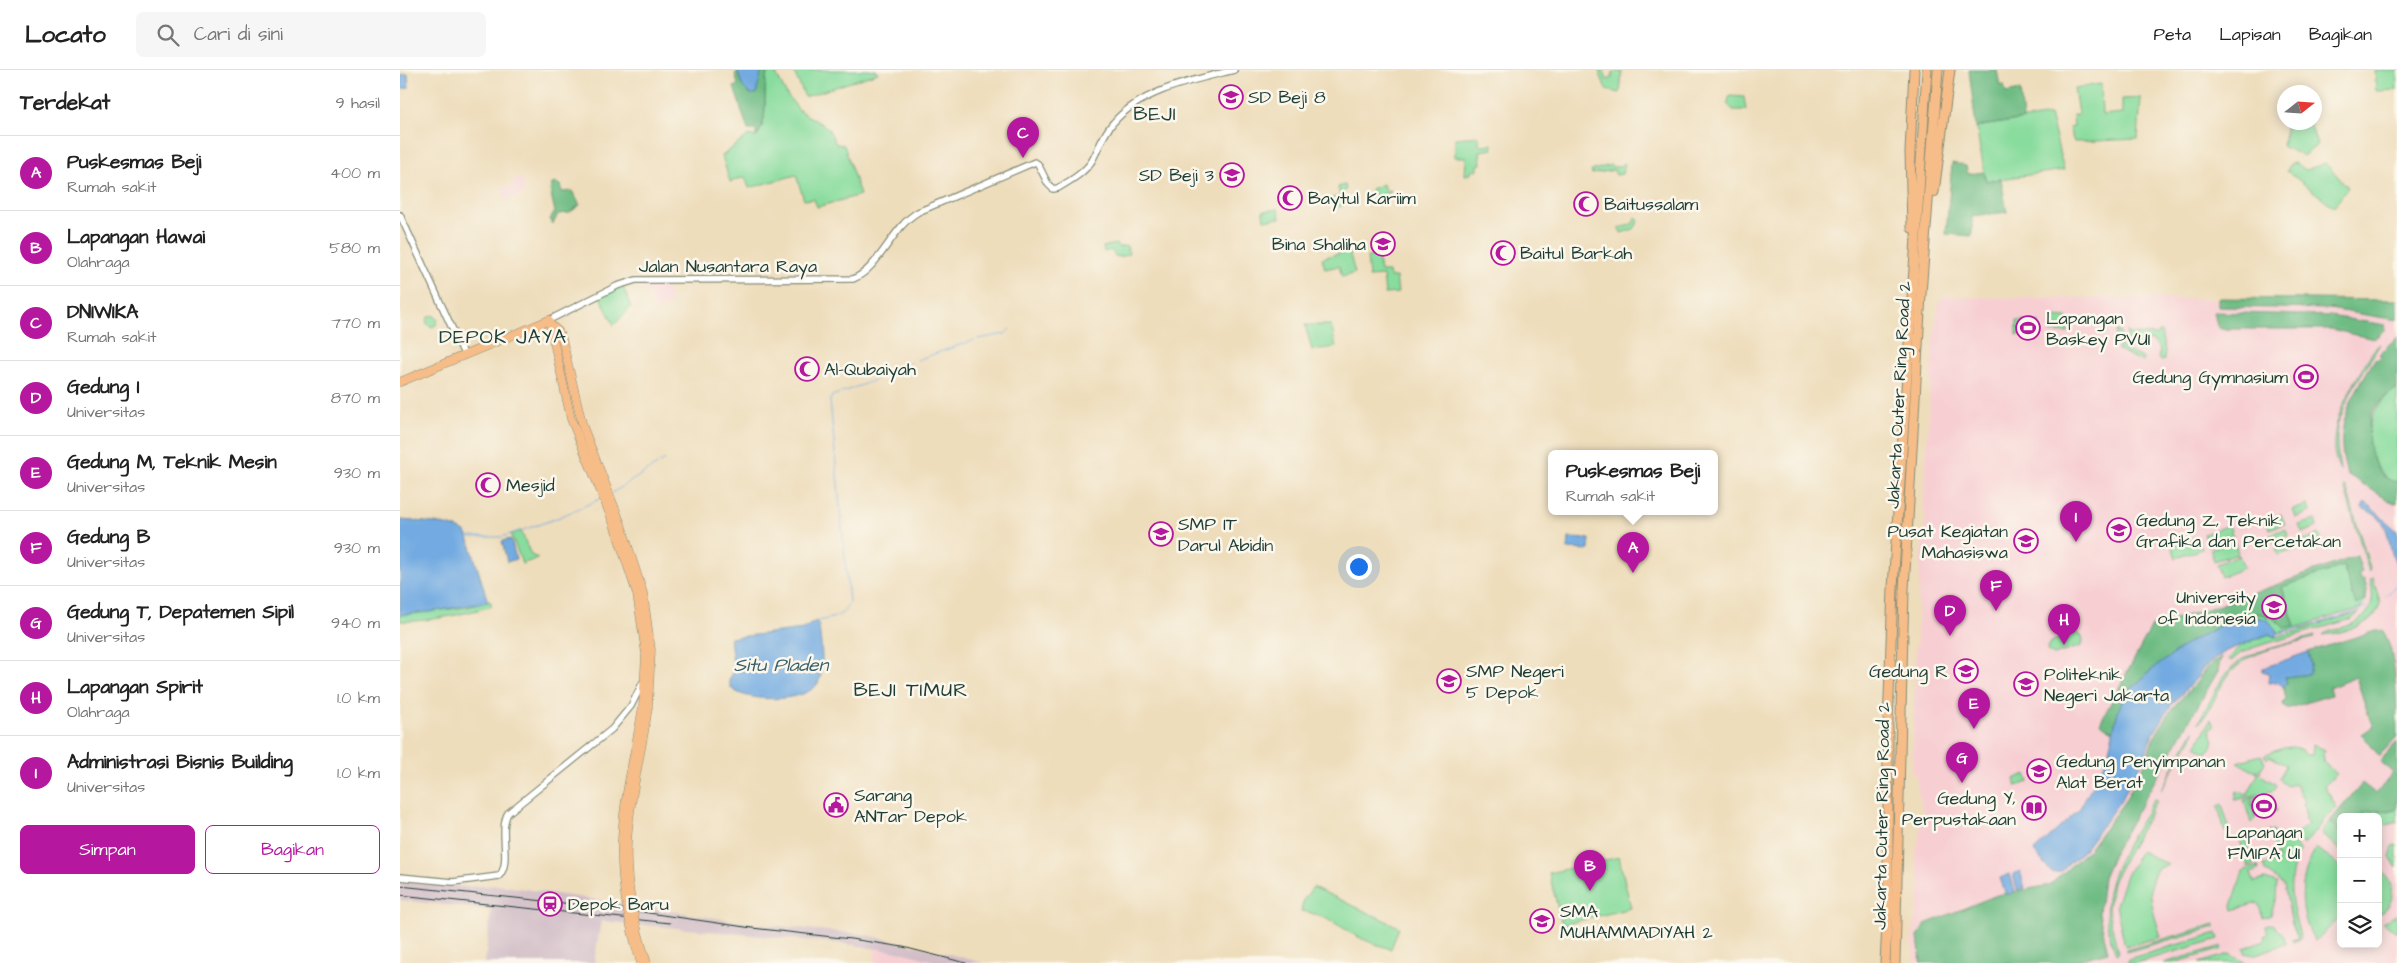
<!DOCTYPE html>
<html lang="id">
<meta charset="utf-8">
<style>
:root{--surface:#fff;--page:#f6f6f6;--text:#222;--muted:#767676;--line:#e0e0e0;--accent:#b5179e}
body{margin:0;font-family:"Architects Daughter",sans-serif;background:var(--page);color:var(--text)}
.controls{position:absolute;right:15px;bottom:15px;display:grid;overflow:hidden;border-radius:8px;box-shadow:0 2px 12px #0003}
.controls button{width:45px;height:45px;display:grid;place-items:center;padding:0;border:0;border-bottom:1px solid var(--line);background:var(--surface);color:var(--text);font:25px sans-serif}
.compass{position:absolute;left:1877px;top:15px;width:45px;height:45px;border-radius:50%;background:var(--surface);box-shadow:0 2px 12px #0003;rotate:73deg}
.you{position:absolute;left:958px;top:496px;width:18px;height:18px;margin:-12px;border:4px solid #fff;border-radius:50%;background:#1a73e8;box-shadow:0 0 0 8px #1a73e833}
.badge{display:grid;place-items:center;width:32px;height:32px;border-radius:50%;background:var(--accent);color:#fff;font-size:16px;font-weight:700}
.pin{position:absolute;translate:-50% -41px;filter:drop-shadow(0 1px 2px #0008)}
.pin::after{content:'';position:absolute;top:26px;width:18px;height:15px;background:inherit;clip-path:polygon(0 0,100% 0,50% 100%)}
.popup{position:absolute;left:1148px;top:380px;width:170px;height:65px;box-sizing:border-box;display:grid;place-content:center;border-radius:8px;background:var(--surface);filter:drop-shadow(0 1px 4px #0005);font-size:16px;white-space:nowrap;color:var(--muted)}
.popup b{font-size:19px;color:var(--text)}
.popup::after{content:'';position:absolute;left:50%;top:100%;margin-left:-10px;border:10px solid transparent;border-top-color:var(--surface)}
.list{margin:0;padding:0;list-style:none}
h2{display:flex;justify-content:space-between;align-items:center;height:65px;margin:0;padding:0 20px;font-size:21px}
h2 small{font-size:16px;font-weight:400;color:var(--muted)}
.list li{display:grid;grid-template-columns:32px 1fr auto;gap:15px;align-items:center;box-sizing:border-box;height:75px;padding:0 20px;border-top:1px solid var(--line)}
.list b{display:block;font-size:19px;white-space:nowrap}
.list p{margin:0;font-size:16px;white-space:nowrap;color:var(--muted)}
.list em{font-size:16px;font-style:normal;color:var(--muted)}
.actions{display:flex;gap:10px;padding:15px 20px}
.actions a{flex:1;padding:11px 0;border:1px solid var(--accent);border-radius:8px;text-align:center;font-size:18px;color:var(--accent)}
.actions .main{background:var(--accent);color:#fff}
.icon{flex:none;width:28px;height:28px;fill:none;stroke:currentColor;stroke-width:2;stroke-linecap:round;stroke-linejoin:round}
.map{position:relative;flex:none;width:1997px;height:893px;overflow:hidden}
header{display:flex;align-items:center;gap:30px;box-sizing:border-box;height:70px;padding:0 25px;background:var(--surface);border-bottom:1px solid var(--line)}
header strong{font-size:24px}
nav{display:flex;gap:28px;margin-inline-start:auto;font-size:18px}
.search{width:350px;height:45px;background:var(--page);display:flex;align-items:center;gap:12px;box-sizing:border-box;padding:0 18px;border-radius:8px;color:var(--muted);font-size:19px}
main{display:flex}
aside{flex:1;background:var(--surface)}
.map>svg:first-child{display:block}
.built{fill:#f7cfd3;fill-rule:evenodd}
.industrial{fill:#d2bdc7}
.green{fill:#88dc9d;stroke:#548c68}
.forest{fill:#6ebc84;stroke:#467c5c}
.water{fill:#72aae1;stroke:#48748a}
.lines{fill:none;stroke-linecap:round;stroke-linejoin:round}
.stream{stroke:#72aae1;stroke-width:1}
.tertiary-casing{stroke:#868d78;stroke-width:8}
.trunk-casing{stroke:#868d78;stroke-width:9}
.motorway-casing{stroke:#868d78;stroke-width:11}
.tertiary{stroke:#fff;stroke-width:5.5}
.trunk{stroke:#f7bd88;stroke-width:8}
.motorway{stroke:#f7bd88;stroke-width:9}
.rail{stroke:#1f3d34;stroke-width:1}
.trunk-bridge-casing{stroke:#868d78;stroke-width:9;stroke-linecap:butt}
.trunk-bridge{stroke:#f7bd88;stroke-width:8}
.labels{text-anchor:middle;dominant-baseline:central;stroke-width:5;stroke-linejoin:round;paint-order:stroke}
.poi-label{font-size:18px;fill:#1f3d34;stroke:#fbf7ec;text-anchor:start}
.street-label{font-size:18px;fill:#1f3d34;stroke:#fbf7ec}
.water-label{font-size:19px;font-style:italic;fill:#385e68;stroke:#fbf7ec}
.quarter-label{font-size:20px;letter-spacing:1px;fill:#1f3d34;stroke:#fbf7ec}
</style>
<header>
<strong>Locato</strong>
<div class="search"><svg class="icon" aria-label="search" viewBox="0 0 24 24"><circle cx="10" cy="10" r="6"/><path d="M15 15l6 6"/></svg>Cari di sini</div>
<nav><a>Peta</a><a>Lapisan</a><a>Bagikan</a></nav>
</header>
<main>
<aside>
<h2>Terdekat<small>9 hasil</small></h2>
<ul class="list">
<li><span class="badge">A</span><div><b>Puskesmas Beji</b><p>Rumah sakit</p></div><em>400 m</em></li>
<li><span class="badge">B</span><div><b>Lapangan Hawai</b><p>Olahraga</p></div><em>580 m</em></li>
<li><span class="badge">C</span><div><b>DNIWIKA</b><p>Rumah sakit</p></div><em>770 m</em></li>
<li><span class="badge">D</span><div><b>Gedung I</b><p>Universitas</p></div><em>870 m</em></li>
<li><span class="badge">E</span><div><b>Gedung M, Teknik Mesin</b><p>Universitas</p></div><em>930 m</em></li>
<li><span class="badge">F</span><div><b>Gedung B</b><p>Universitas</p></div><em>930 m</em></li>
<li><span class="badge">G</span><div><b>Gedung T, Depatemen Sipil</b><p>Universitas</p></div><em>940 m</em></li>
<li><span class="badge">H</span><div><b>Lapangan Spirit</b><p>Olahraga</p></div><em>1.0 km</em></li>
<li><span class="badge">I</span><div><b>Administrasi Bisnis Building</b><p>Universitas</p></div><em>1.0 km</em></li>
</ul>
<div class="actions"><a class="main">Simpan</a><a>Bagikan</a></div>
</aside>
<div class="map">
<svg width="1997" height="893" viewBox="0 0 1997 893">
<rect width="100%" height="100%" fill="#fbf7ec"/>
<filter id="ink" filterUnits="userSpaceOnUse"><feTurbulence type="fractalNoise" baseFrequency=".02" numOctaves="2"/><feDisplacementMap in="SourceGraphic" scale="10" xChannelSelector="R" yChannelSelector="G"/><feConvolveMatrix kernelMatrix="1 2 1 2 8 2 1 2 1" color-interpolation-filters="sRGB"/></filter>
<filter id="wash" filterUnits="userSpaceOnUse"><feTurbulence type="fractalNoise" baseFrequency=".0096" numOctaves="4" result="noise"/><feDisplacementMap in="SourceGraphic" scale="20" xChannelSelector="R" yChannelSelector="G"/><feGaussianBlur stdDeviation="1.12" result="paint"/><feColorMatrix in="noise" values="0 0 0 0 0 0 0 0 0 0 0 0 0 0 0 0 0 1.4 0 .05"/><feComposite in="paint" operator="in"/></filter>
<g filter="url(#wash)">
<rect width="100%" height="100%" fill="#edb"/>
<g class="built">
<path d="M122 108 125 123 105 130 102 118 113 116 112 110Z"/>
<path d="M246 213H266L271 235 254 240 249 224 244 220Z"/>
<path d="M1543 227 1997 230V893H1516L1511 874 1521 812 1515 789 1523 743 1516 713 1518 708 1512 702 1516 583 1520 495 1526 442 1523 441 1533 273 1539 231ZM1941 747H1978V874H1941Z"/>
<path d="M475 878 505 883 540 893H475Z"/>
</g>
<path class="industrial" d="M0 812 65 817 98 815 356 854 461 864 510 874 584 893H540L505 883 446 874 201 851 194 893H85L91 840 0 830Z"/>
<g class="green">
<path d="M368 0H374L387 25 400 41 428 58 436 74 444 75 460 125 417 137 414 129 404 130 396 105 349 118 345 107 330 112 322 86 349 65 356 67C371 49 361 22 368 0Z"/>
<path d="M393 0H476L478 3 405 27Z"/>
<path d="M1200 0H1204L1207 10 1212 8 1213 2H1222L1220 23 1206 20 1203 11 1200 7Z"/>
<path d="M1975 0H1997V20L1976 21Z"/>
<path d="M1701 14 1702 45 1722 43V29L1741 28 1738 69 1674 72 1669 58 1674 57 1673 45 1678 44 1674 18Z"/>
<path d="M1330 26 1344 27 1346 40H1333L1327 34Z"/>
<path d="M1650 45 1664 100 1586 111 1576 57Z"/>
<path d="M1887 53H1910L1917 75 1903 86 1882 76Z"/>
<path d="M1079 66V75L1092 74 1093 79 1080 81 1081 94 1078 95V100L1071 101V104L1065 105 1066 87H1055V68Z"/>
<path d="M1223 93 1225 94 1222 104 1216 105 1214 100 1192 104 1191 101 1210 95 1212 97 1220 96Z"/>
<path d="M1894 93 1906 100 1925 93 1948 117 1934 137 1887 101 1890 94Z"/>
<path d="M983 114 985 121 990 120 991 122 974 127 971 119Z"/>
<path d="M945 115 946 119 942 125 944 135 935 138 932 128 940 126 938 117Z"/>
<path d="M878 139 880 148 864 150 863 141Z"/>
<path d="M1236 147 1239 151 1234 159 1221 163 1220 158 1232 154Z"/>
<path d="M716 174 718 177 727 176 729 184 720 187 715 186 711 180 704 182 703 177Z"/>
<path d="M949 181 955 203 942 207 939 196 925 199 922 188Z"/>
<path d="M978 186 980 202H989L990 207H996L998 223 985 224 983 206 969 207 967 187Z"/>
<path d="M222 214 231 237 214 255 199 225Z"/>
<circle cx="32" cy="251" r="5.5"/>
<path d="M1651 247 1668 248V263L1650 262Z"/>
<path d="M1617 251 1639 252V265H1617Z"/>
<path d="M905 255H931L936 277 912 280Z"/>
<path d="M1716 261 1720 262 1721 278 1744 289 1743 292 1718 280Z"/>
<path d="M1727 261 1728 264 1757 265 1758 262H1761L1765 281 1764 290 1760 291 1758 288 1760 280 1753 271H1747L1738 280 1728 276 1726 271Z"/>
<path d="M1980 274 1952 320 1937 355V377L1940 401C1924 367 1943 332 1960 303 1965 294 1972 280 1980 274Z"/>
<path d="M1997 318V412L1990 411C1957 383 1963 341 1997 318Z"/>
<path d="M1944 416 1946 417 1970 498 1969 502Z"/>
<path d="M1908 435 1910 442 1895 448 1892 440Z"/>
<path d="M1881 444 1885 454 1869 459 1866 450Z"/>
<path d="M1915 450 1917 457 1902 463 1899 455Z"/>
<path d="M1829 455 1833 467 1808 476 1804 464Z"/>
<path d="M1886 459 1888 466 1873 472 1870 464Z"/>
<path d="M121 461 131 485 138 488 122 494 111 464Z"/>
<path d="M1919 464 1922 471 1906 477 1904 470Z"/>
<path d="M1797 467 1802 479 1776 488 1772 476Z"/>
<path d="M1834 470 1838 483 1814 491 1810 479Z"/>
<path d="M1891 472 1894 480 1878 485 1876 478Z"/>
<path d="M1839 485 1844 498 1821 507 1816 494Z"/>
<path d="M1943 496 1965 521 1967 520 1966 531 1961 538 1878 563C1872 553 1862 546 1850 546 1859 539 1871 544 1877 553L1895 556 1882 517Z"/>
<path d="M1973 508 1980 533C1977 555 1942 563 1923 565 1927 561 1935 560 1941 558 1968 550 1977 537 1970 509Z"/>
<path d="M90 531 92 536C69 543 23 553 0 551V545L68 537Z"/>
<path d="M1960 542 1952 549 1855 577 1841 583 1831 591 1829 589 1840 576 1869 564 1876 567Z"/>
<path d="M1676 563 1682 566 1683 571 1681 576 1654 585 1648 582 1647 578 1650 572Z"/>
<path d="M1915 566 1914 568C1882 576 1844 581 1825 610 1816 623 1810 644 1798 653L1823 607 1841 590 1858 582Z"/>
<path d="M1811 649 1814 657 1810 659 1814 671 1807 683 1796 676Z"/>
<path d="M1794 660 1792 668 1761 720Z"/>
<path d="M1913 674 1925 680 1922 685 1924 686 1923 692 1937 704 1924 716 1937 738 1928 745 1905 774H1902L1895 766 1908 754 1904 748 1906 747 1903 734 1905 733 1903 727H1901L1896 713 1887 716 1879 709 1886 695 1869 686 1867 689 1864 685C1878 680 1896 670 1906 685H1912Z"/>
<path d="M1861 685 1865 692 1861 699 1853 701 1837 692Z"/>
<path d="M1861 701 1859 704 1877 715 1875 720 1835 730 1837 721 1847 725 1858 704 1855 702Z"/>
<path d="M1626 704 1629 712 1616 716 1614 709Z"/>
<path d="M1872 725 1877 741 1856 747 1852 732Z"/>
<path d="M1858 726 1859 728 1850 731 1855 749 1851 753 1844 730Z"/>
<path d="M1754 729 1757 730 1712 812 1708 840 1718 883 1716 884C1689 819 1724 784 1754 729Z"/>
<path d="M1822 734 1830 761 1825 762 1818 736Z"/>
<path d="M1976 739 1988 741 1997 739V752L1981 757 1985 777 1978 782V747L1962 745 1963 743Z"/>
<path d="M1930 751 1941 764V781L1922 764V760Z"/>
<path d="M1873 760 1877 771 1882 772 1890 769 1900 781C1884 809 1892 839 1901 868L1893 872 1892 870 1898 868 1892 853 1884 815 1865 801 1863 795 1878 790 1869 761Z"/>
<path d="M1846 767 1854 795 1848 797 1841 773V770Z"/>
<path d="M1997 774V798L1990 788 1993 776Z"/>
<path d="M1916 778 1941 797V847L1915 871C1897 843 1899 806 1916 778Z"/>
<path d="M1741 781 1768 795 1758 798C1743 817 1755 846 1761 867L1725 876 1716 835 1726 805Z"/>
<path d="M1219 787 1231 838 1162 855 1149 803Z"/>
<path d="M1858 796 1859 800 1851 803 1854 812 1865 809 1877 813 1876 827 1871 845 1863 848 1858 833 1833 840 1832 836 1843 801Z"/>
<path d="M1978 800C1997 808 1997 837 1978 844Z"/>
<path d="M913 817 999 857 991 879C978 875 962 870 951 863 936 853 919 843 901 841L904 829Z"/>
<path d="M1997 844V862L1982 853Z"/>
<path d="M1815 854V857L1726 882V880Z"/>
<path d="M1873 854 1883 864 1886 874 1853 885 1845 883 1844 878 1865 871 1864 866 1868 864 1865 856Z"/>
<path d="M1817 863 1819 869 1736 893H1728V889Z"/>
<path d="M1822 876 1823 879 1774 893H1764Z"/>
<path d="M1830 884 1846 893H1799Z"/>
</g>
<g class="forest">
<path d="M362 0H368C361 22 371 49 356 67V60H348L334 17 338 15 335 4 337 2 343 17 350 24Z"/>
<path d="M1569 0H1597L1600 16 1604 15 1606 23 1620 20 1623 49 1576 57Z"/>
<path d="M1552 93 1566 96 1568 104 1584 102 1586 111 1601 109 1607 142 1572 146V166L1546 164Z"/>
<path d="M156 113 160 115 162 122 172 121 180 135 169 143 158 144 153 154 150 149 155 142 150 120 152 114Z"/>
<path d="M1818 228 1997 230V250L1929 239 1818 237Z"/>
<path d="M1814 242 1930 246 1985 255 1986 259 1974 269 1930 259H1821L1817 256Z"/>
<path d="M1997 267V318C1987 325 1975 334 1971 346 1964 367 1971 409 1997 412V433L1994 434 1947 404C1932 356 1951 329 1975 289L1977 290 1981 286 1979 284Z"/>
<path d="M1957 486 1962 502 1958 504 1961 510 1964 509 1967 519 1964 531 1956 535 1943 496 1882 517 1895 556 1884 558 1873 547 1856 543 1827 552 1788 573 1749 602 1725 625 1718 641 1713 661 1700 653 1752 556 1820 535Z"/>
<path d="M1975 561H1983C1997 581 1997 638 1997 667L1979 686 1962 664 1974 656 1969 647 1956 607 1929 618 1931 625 1886 639 1883 634 1886 628 1883 616 1887 614 1885 607 1909 604 1911 595 1908 582Z"/>
<path d="M1821 587 1818 601 1715 780 1703 808 1699 843 1708 882 1666 893H1521L1518 867 1525 854 1597 825 1650 815 1690 778 1724 732 1746 692 1752 671 1773 637 1797 612 1806 598Z"/>
<path d="M1997 672V739C1985 742 1975 739 1963 743L1962 747H1941V764L1930 751 1962 713 1976 724 1993 703 1980 691Z"/>
</g>
<g class="water">
<path d="M337 0H362L356 24H350L343 17Z"/>
<path d="M8 4 9 18 0 19V5Z"/>
<path d="M1965 432 1997 461V495C1983 469 1996 452 1962 438Z"/>
<path d="M0 450C15 451 58 453 67 464L88 532 29 542 0 545Z"/>
<path d="M1169 468 1190 469 1189 480 1168 479Z"/>
<path d="M111 469 116 489 107 492 102 471Z"/>
<path d="M1850 546 1867 549 1878 562 1876 567 1869 564 1826 581 1804 597 1795 610 1771 635 1750 670 1744 690 1720 731 1685 779 1660 802 1652 803 1634 781 1679 740 1707 688 1718 641 1725 625 1749 602 1788 573 1827 552Z"/>
<path d="M416 551 419 555C420 571 426 598 418 613 406 633 346 633 331 618L329 610 334 601 330 568 403 559Z"/>
<path d="M1908 582 1911 595 1909 604 1885 607 1887 614 1883 616 1877 612 1868 613 1869 603 1862 601 1863 598Z"/>
<path d="M1620 801 1625 818 1617 820 1613 804Z"/>
<path d="M1610 804 1615 822 1606 825 1600 808Z"/>
</g>
<g class="lines">
<g class="stream">
<path d="M578 269 605 264 610 259"/>
<path d="M517 290 574 270"/>
<path d="M498 299 512 292"/>
<path d="M479 308 496 301"/>
<path d="M212 423 265 390"/>
<path d="M68 467H101L114 463 155 449 200 429"/>
<path d="M1986 526 1997 514"/>
<path d="M418 551C431 548 445 547 449 532L430 330 432 326 475 310"/>
<path d="M1877 564 1941 547 1966 537"/>
</g>
</g>
</g>
<g filter="url(#ink)">
<g class="lines">
<g class="tertiary-casing">
<g id="tertiary">
<path d="M0 145 64 284"/>
<path d="M149 250 217 216 236 210 453 209C480 198 492 157 518 142L635 92 638 94 648 114 653 119 658 118C670 111 686 102 693 89 700 76 703 64 713 53 741 20 794 10 834 0"/>
<path d="M0 807 53 812 99 806C112 793 98 760 108 743L212 659 231 636 243 612"/>
</g>
</g>
<g class="trunk-casing">
<g id="trunk">
<path d="M152 256 158 261 162 269 183 357 221 454 243 523 251 580 248 637"/>
<path d="M0 312 149 250 171 349 214 454 237 524 246 584 243 636"/>
</g>
</g>
<g class="motorway-casing">
<g id="motorway">
<path d="M1534 122 1550 0"/>
<path d="M1512 158 1510 82 1514 0"/>
<path d="M1485 893 1488 835V654L1493 518 1527 0"/>
<path d="M1495 893 1504 519 1521 224 1538 0"/>
</g>
</g>
<use href="#tertiary" class="tertiary"/>
<use href="#trunk" class="trunk"/>
<use href="#motorway" class="motorway"/>
<g class="rail">
<path d="M0 816 221 839 352 858 451 869 503 877 566 893"/>
<path d="M0 825 270 853"/>
</g>
<g class="trunk-bridge-casing">
<g id="trunk-bridge">
<path d="M241 893C228 852 220 812 222 769 224 724 236 680 243 636"/>
<path d="M247 893C234 854 225 814 227 773 229 727 242 682 248 637"/>
</g>
</g>
<use href="#trunk-bridge" class="trunk-bridge"/>
</g>
</g>
<defs>
<g id="school-ring" transform="scale(1.25)"><circle r="9.5" fill="#fbf7ec" stroke="#b5179e" stroke-width="1.5"/><path d="M0-5L7-2L0 1L-7-2ZM-4 1L0 2.5L4 1V4Q0 6-4 4Z" fill="#b5179e"/></g>
<g id="mosque-ring" transform="scale(1.25)"><circle r="9.5" fill="#fbf7ec" stroke="#b5179e" stroke-width="1.5"/><path d="M3.5-4.9A6 6 0 1 0 3.5 4.9A5 5 0 1 1 3.5-4.9Z" fill="#b5179e"/></g>
<g id="stadium-ring" transform="scale(1.25)"><circle r="9.5" fill="#fbf7ec" stroke="#b5179e" stroke-width="1.5"/><path d="M0-5a6.5 5 0 1 0 0 10a6.5 5 0 1 0 0-10ZM-3.5-1.8h7v3.6h-7Z" fill="#b5179e"/></g>
<g id="university-ring" transform="scale(1.25)"><circle r="9.5" fill="#fbf7ec" stroke="#b5179e" stroke-width="1.5"/><path d="M0-5L7-2L0 1L-7-2ZM-4 1L0 2.5L4 1V4Q0 6-4 4Z" fill="#b5179e"/></g>
<g id="civic-ring" transform="scale(1.25)"><circle r="9.5" fill="#fbf7ec" stroke="#b5179e" stroke-width="1.5"/><path d="M-.6-6.5H3V-4.5H.6V-3L4-1V1h2V6H-6V1h2V-1L-.6-3ZM-1.2 2.5V6h2.4V2.5Z" fill="#b5179e"/></g>
<g id="library-ring" transform="scale(1.25)"><circle r="9.5" fill="#fbf7ec" stroke="#b5179e" stroke-width="1.5"/><path d="M-6-4Q-3-5.5-.7-3.5V5Q-3 3-6 4ZM6-4Q3-5.5 .7-3.5V5Q3 3 6 4Z" fill="#b5179e"/></g>
<g id="station-ring" transform="scale(1.25)"><circle r="9.5" fill="#fbf7ec" stroke="#b5179e" stroke-width="1.5"/><path d="M-3-6H3Q5-6 5-4V2Q5 4 3 4L4.5 6H3L1.5 4h-3L-3 6H-4.5L-3 4Q-5 4-5 2V-4Q-5-6-3-6ZM-3.5-4v3h7v-3ZM-3.5 1v1.5H-2V1ZM2 1v1.5H3.5V1Z" fill="#b5179e"/></g>
</defs>
<g fill-rule="evenodd">
<use href="#school-ring" x="831" y="27"/>
<use href="#school-ring" x="832" y="105"/>
<use href="#mosque-ring" x="890" y="128"/>
<use href="#mosque-ring" x="1186" y="134"/>
<use href="#school-ring" x="983" y="174"/>
<use href="#mosque-ring" x="1103" y="183"/>
<use href="#stadium-ring" x="1628" y="258"/>
<use href="#mosque-ring" x="407" y="299"/>
<use href="#stadium-ring" x="1906" y="307"/>
<use href="#mosque-ring" x="88" y="415"/>
<use href="#university-ring" x="1719" y="460"/>
<use href="#school-ring" x="761" y="464"/>
<use href="#university-ring" x="1626" y="471"/>
<use href="#university-ring" x="1874" y="537"/>
<use href="#university-ring" x="1566" y="601"/>
<use href="#school-ring" x="1049" y="611"/>
<use href="#university-ring" x="1626" y="614"/>
<use href="#university-ring" x="1639" y="701"/>
<use href="#civic-ring" x="436" y="735"/>
<use href="#stadium-ring" x="1864" y="736"/>
<use href="#library-ring" x="1634" y="738"/>
<use href="#station-ring" x="150" y="834"/>
<use href="#school-ring" x="1142" y="851"/>
</g>
<g class="labels">
<g class="poi-label">
<text x="848" y="27">SD Beji 8</text>
<text x="814" y="105" text-anchor="end">SD Beji 3</text>
<text x="908" y="128">Baytul Kariim</text>
<text x="1204" y="134">Baitussalam</text>
<text x="966" y="174" text-anchor="end">Bina Shaliha</text>
<text x="1120" y="183">Baitul Barkah</text>
<text x="1646" y="248">Lapangan<tspan x="1646" dy="21">Baskey PVUI</tspan></text>
<text x="424" y="299">Al-Qubaiyah</text>
<text x="1888" y="307" text-anchor="end">Gedung Gymnasium</text>
<text x="106" y="415">Mesjid</text>
<text x="1736" y="450">Gedung Z, Teknik<tspan x="1736" dy="21">Grafika dan Percetakan</tspan></text>
<text x="778" y="454">SMP IT<tspan x="778" dy="21">Darul Abidin</tspan></text>
<text x="1608" y="461" text-anchor="end">Pusat Kegiatan<tspan x="1608" dy="21">Mahasiswa</tspan></text>
<text x="1856" y="527" text-anchor="end">University<tspan x="1856" dy="21">of Indonesia</tspan></text>
<text x="1066" y="601">SMP Negeri<tspan x="1066" dy="21">5 Depok</tspan></text>
<text x="1548" y="601" text-anchor="end">Gedung R</text>
<text x="1644" y="604">Politeknik<tspan x="1644" dy="21">Negeri Jakarta</tspan></text>
<text x="1656" y="691">Gedung Penyimpanan<tspan x="1656" dy="21">Alat Berat</tspan></text>
<text x="454" y="725">Sarang<tspan x="454" dy="21">ANTar Depok</tspan></text>
<text x="1616" y="728" text-anchor="end">Gedung Y,<tspan x="1616" dy="21">Perpustakaan</tspan></text>
<text x="1864" y="762" text-anchor="middle">Lapangan<tspan x="1864" dy="21">FMIPA UI</tspan></text>
<text x="168" y="834">Depok Baru</text>
<text x="1160" y="841">SMA<tspan x="1160" dy="21">MUHAMMADIYAH 2</tspan></text>
</g>
<g class="street-label">
<text x="328" y="196">Jalan Nusantara Raya</text>
<text transform="translate(1499 325) rotate(-87)">Jakarta Outer Ring Road 2</text>
<text transform="translate(1482 746) rotate(-89)">Jakarta Outer Ring Road 2</text>
</g>
<g class="water-label">
<text x="381" y="595">Situ Pladen</text>
</g>
<g class="quarter-label">
<text x="755" y="44">BEJI</text>
<text x="103" y="267">DEPOK JAYA</text>
<text x="511" y="620">BEJI TIMUR</text>
</g>
</g>
</svg>
<div class="controls">
<button>+</button>
<button>−</button>
<button><svg class="icon" aria-label="layers" viewBox="0 0 24 24"><path d="M12 4l9 5-9 5-9-5zM3 14l9 5 9-5"/></svg></button>
</div>
<svg class="compass" viewBox="-18 -18 36 36"><path d="M0-13l5 13h-10z" fill="#e53935"/><path d="M0 13l5-13h-10z" fill="#767676"/></svg>
<div class="you"></div>
<div class="pin badge" style="left:1233px;top:503px">A</div>
<div class="popup"><b>Puskesmas Beji</b>Rumah sakit</div>
<div class="pin badge" style="left:1190px;top:821px">B</div>
<div class="pin badge" style="left:623px;top:88px">C</div>
<div class="pin badge" style="left:1550px;top:566px">D</div>
<div class="pin badge" style="left:1574px;top:659px">E</div>
<div class="pin badge" style="left:1596px;top:541px">F</div>
<div class="pin badge" style="left:1562px;top:713px">G</div>
<div class="pin badge" style="left:1664px;top:575px">H</div>
<div class="pin badge" style="left:1676px;top:472px">I</div>
</div>
</main>
